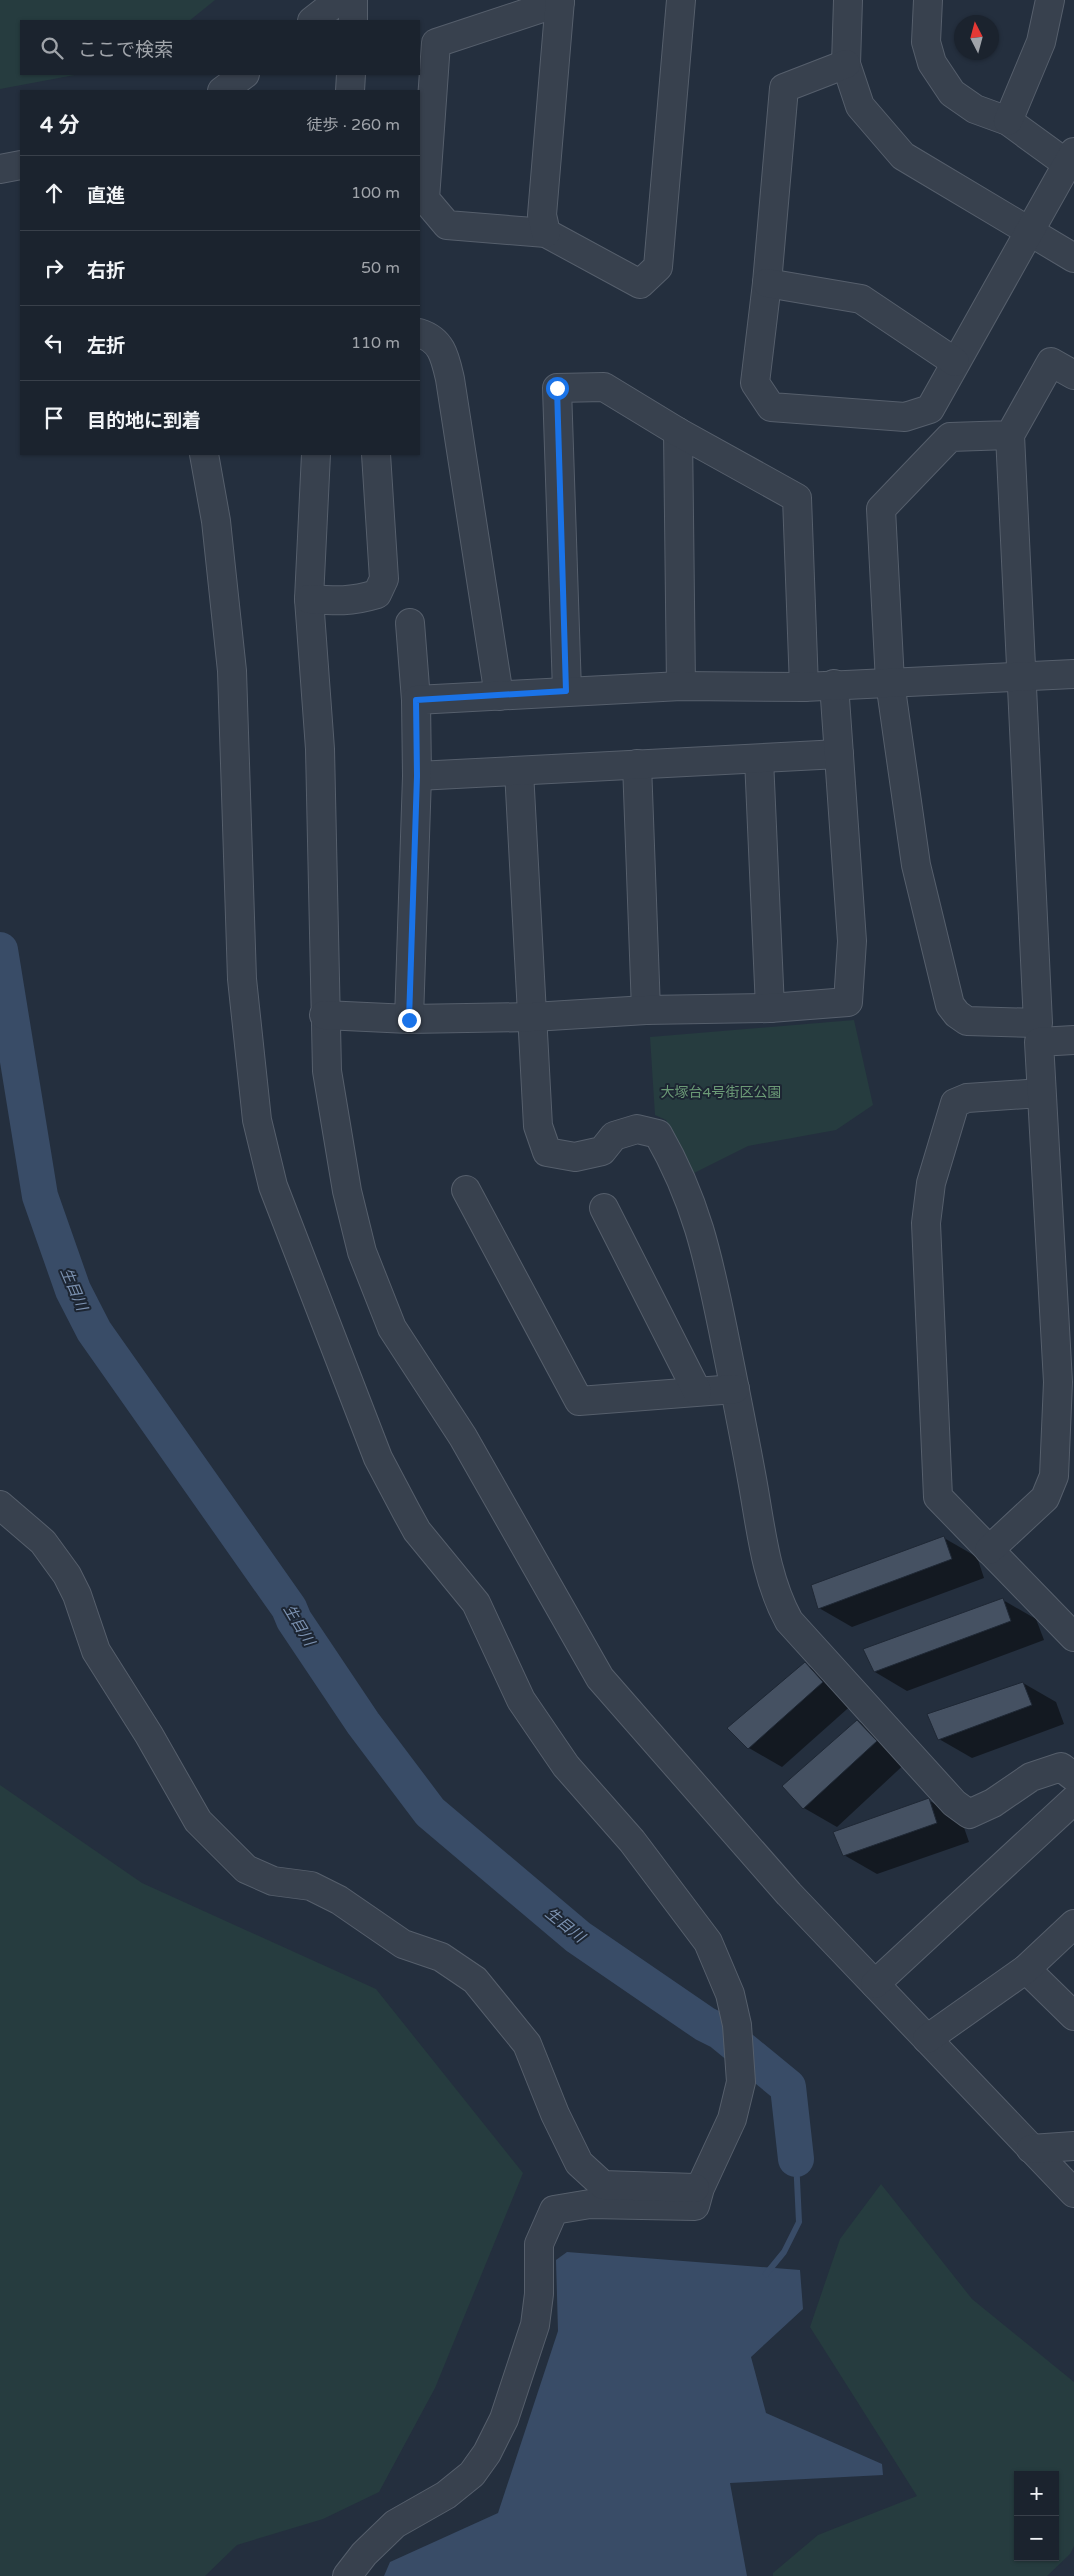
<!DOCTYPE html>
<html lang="ja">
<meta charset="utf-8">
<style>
:root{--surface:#1b232e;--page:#242b36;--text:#f1f3f6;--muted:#a0a4aa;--line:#39404a}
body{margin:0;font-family:"Varela Round","Noto Sans JP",sans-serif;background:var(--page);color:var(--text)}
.controls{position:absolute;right:15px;bottom:15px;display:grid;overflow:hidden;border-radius:0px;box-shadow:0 1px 4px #0004}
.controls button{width:45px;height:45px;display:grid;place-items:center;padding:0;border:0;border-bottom:1px solid var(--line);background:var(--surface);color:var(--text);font:25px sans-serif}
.compass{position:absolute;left:954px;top:15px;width:45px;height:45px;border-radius:50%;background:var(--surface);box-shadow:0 1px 4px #0004;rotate:354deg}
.stop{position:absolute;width:15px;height:15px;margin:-11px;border:4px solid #1a73e8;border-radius:50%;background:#fff}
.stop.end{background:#1a73e8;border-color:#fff;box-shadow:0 1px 5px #0008}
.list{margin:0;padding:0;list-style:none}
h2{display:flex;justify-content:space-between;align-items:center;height:65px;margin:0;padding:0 20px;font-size:21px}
h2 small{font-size:16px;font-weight:400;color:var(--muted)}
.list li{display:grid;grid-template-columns:32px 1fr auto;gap:15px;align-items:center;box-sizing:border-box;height:75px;padding:0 20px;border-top:1px solid var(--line)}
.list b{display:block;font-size:19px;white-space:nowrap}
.list em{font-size:16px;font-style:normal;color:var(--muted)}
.icon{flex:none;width:28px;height:28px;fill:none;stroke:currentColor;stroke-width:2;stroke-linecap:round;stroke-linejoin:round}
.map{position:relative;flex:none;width:1074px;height:2576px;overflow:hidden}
.search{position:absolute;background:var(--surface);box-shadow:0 1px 4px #0004;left:20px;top:20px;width:400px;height:55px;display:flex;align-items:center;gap:12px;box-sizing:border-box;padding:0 18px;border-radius:0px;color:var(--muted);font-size:19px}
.panel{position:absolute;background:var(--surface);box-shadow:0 1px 4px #0004;left:20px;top:90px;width:400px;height:365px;border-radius:0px}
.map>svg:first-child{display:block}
.green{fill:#263c3f;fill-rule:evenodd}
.water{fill:#394c67}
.shadow{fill:#0007}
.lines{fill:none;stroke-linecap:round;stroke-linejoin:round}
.stream{stroke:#394c67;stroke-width:6}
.river{stroke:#394c67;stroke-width:36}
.building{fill:#455162;stroke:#1f2835}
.minor-casing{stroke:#565f6c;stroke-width:30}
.minor{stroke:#38414e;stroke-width:28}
.route{stroke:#1a73e8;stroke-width:6}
.labels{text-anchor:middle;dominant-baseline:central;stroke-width:4;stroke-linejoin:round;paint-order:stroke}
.park-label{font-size:14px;fill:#6b9a76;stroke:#1d2633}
.water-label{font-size:15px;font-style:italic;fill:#7c92b1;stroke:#1d2633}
</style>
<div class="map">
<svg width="1074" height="2576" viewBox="0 0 1074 2576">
<rect width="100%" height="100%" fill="#242f3e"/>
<g class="green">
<path d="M0 0H215L189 21H21V74H80L0 89Z"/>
<path d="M854 1020 873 1105 836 1130 748 1146 694 1173 666 1120 655 1115 650 1037Z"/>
<path d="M0 1785 142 1883 376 1989 523 2173 435 2388 379 2492 323 2519 237 2545 205 2576H0Z"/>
<path d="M881 2184 972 2299 1074 2382V2546L1070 2554 1047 2576H773V2573L818 2535 917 2496 810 2327 840 2239ZM1018 2475H1055V2557H1018Z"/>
</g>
<path class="water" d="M567 2252 800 2270 803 2309 751 2357 766 2413 882 2464 883 2475 730 2483 747 2576H384L390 2562 498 2513 558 2331 556 2260Z"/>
<g class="shadow">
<path d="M944 1538 977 1557 984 1578 852 1627 819 1608Z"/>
<path d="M1003 1600 1036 1619 1044 1640 907 1691 875 1672Z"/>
<path d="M805 1664 838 1683 855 1702 782 1767 749 1748 729 1728Z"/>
<path d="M1023 1683 1056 1702 1064 1724 972 1758 939 1739Z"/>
<path d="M858 1721 890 1740 909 1760 837 1827 804 1808Z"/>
<path d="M928 1800 961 1819 969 1842 877 1874 844 1855Z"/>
</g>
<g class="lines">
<path class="stream" d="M766 2274 784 2252 799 2222 796 2159"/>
<path class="river" d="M0 950 40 1196 73 1290 94 1331 289 1608 294 1620 363 1723 430 1812 578 1937 705 2024 721 2032 788 2087 796 2159"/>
</g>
<g class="building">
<path d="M944 1536 952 1559 818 1609 811 1585Z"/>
<path d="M1003 1598 1011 1621 874 1672 863 1649Z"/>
<path d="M805 1662 823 1682 748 1749 727 1728Z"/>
<path d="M1023 1682 1032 1705 938 1740 927 1714Z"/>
<path d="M857 1720 877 1741 803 1809 782 1786Z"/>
<path d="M929 1798 937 1823 843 1856 833 1832Z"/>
</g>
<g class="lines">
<g class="minor-casing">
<g id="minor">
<path d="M848 0 846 64 860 106 903 156 1074 258"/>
<path d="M928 0 926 42 932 63 952 93 975 109 1008 121 1067 164"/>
<path d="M560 2 436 43 425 199 447 225 546 233 640 284 658 267 681 0"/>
<path d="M312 21 339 0"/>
<path d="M353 21V0"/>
<path d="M846 64 784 88 767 283 755 383 771 407 905 417 930 409 1074 152"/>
<path d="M222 91 245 74"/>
<path d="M350 91 351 74"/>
<path d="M1008 121 1041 42 1050 0"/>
<path d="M0 169 21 165"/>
<path d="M546 233 542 215 560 0"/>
<path d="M767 283 861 299 955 362"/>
<path d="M419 333C442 340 445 357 450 379L499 696"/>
<path d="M678 432 681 686"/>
<path d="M1010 435 950 437 881 509 890 682 916 865 950 1005 957 1014 967 1021 1038 1023 1010 435 1051 362 1074 375"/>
<path d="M204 454 216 521 232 671 242 979 257 1120 273 1186 378 1458 406 1511 417 1531 476 1603 521 1700 566 1766 632 1841 708 1942 730 1994 737 2025 741 2082 732 2119 700 2188 695 2206 590 2204 554 2210 539 2244V2294L535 2325 504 2419 487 2453 472 2474 446 2495 395 2524 364 2554 347 2576"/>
<path d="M316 454 309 599 320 749 327 1071 347 1191 362 1252 392 1328 463 1437 600 1678 789 1894 1074 2193"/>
<path d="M309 599C337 601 350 602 377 594L384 579 376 454"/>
<path d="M410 623 416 700"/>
<path d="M567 691 557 388 604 387 678 432 797 498 804 687"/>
<path d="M759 759 770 1008"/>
<path d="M637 764 646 1010"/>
<path d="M519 771 538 1126 547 1152 575 1157 602 1151 614 1136 637 1129 658 1134C696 1200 708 1256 723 1330 733 1380 743 1429 752 1479 761 1528 765 1577 789 1621L954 1803 969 1814 993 1803 1031 1777 1061 1767 1074 1777"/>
<path d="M417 776 839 754"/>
<path d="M324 1015 409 1019 533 1017 646 1010 770 1008 848 1002 852 941 834 684"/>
<path d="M409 1019 417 776 416 700 681 686 804 687 1074 674"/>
<path d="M1041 1093 967 1098 955 1103 931 1183 926 1223 938 1497 1074 1637"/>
<path d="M466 1190 579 1401 735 1389"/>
<path d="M604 1208 697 1391"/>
<path d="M0 1505 43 1542 67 1575 77 1595 96 1651 149 1735 198 1821 246 1869 273 1881 311 1886 339 1900 403 1944 441 1957 475 1980 527 2044 555 2114 579 2163 603 2185 695 2188"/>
<path d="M989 1550 1045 1498 1054 1476 1058 1382 1039 1042 1074 1040"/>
<path d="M1026 1969 1074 2016"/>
<path d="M875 1984 1074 1800"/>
<path d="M927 2039 1026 1969 1074 1924"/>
<path d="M1031 2149 1074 2146"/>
</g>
</g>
<use href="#minor" class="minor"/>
</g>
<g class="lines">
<path class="route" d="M409 1020 417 776 416 700 566 691 557 388"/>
</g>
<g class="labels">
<g class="park-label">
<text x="721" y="1092">大塚台4号街区公園</text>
</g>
<g class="water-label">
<text transform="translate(74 1289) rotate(67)">生目川</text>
<text transform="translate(299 1625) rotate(59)">生目川</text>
<text transform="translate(565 1925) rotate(39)">生目川</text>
</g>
</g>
</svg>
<div class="controls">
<button>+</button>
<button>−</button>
</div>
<svg class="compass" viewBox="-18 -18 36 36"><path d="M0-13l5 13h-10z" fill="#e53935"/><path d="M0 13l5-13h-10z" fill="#a0a4aa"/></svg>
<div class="stop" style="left:557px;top:388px"></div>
<div class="stop end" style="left:409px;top:1020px"></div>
<div class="search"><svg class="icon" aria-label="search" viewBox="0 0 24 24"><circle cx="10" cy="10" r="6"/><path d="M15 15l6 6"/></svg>ここで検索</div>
<section class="panel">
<h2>4 分<small>徒歩 · 260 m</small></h2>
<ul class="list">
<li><svg class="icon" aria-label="ahead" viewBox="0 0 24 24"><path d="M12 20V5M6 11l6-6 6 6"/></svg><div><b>直進</b></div><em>100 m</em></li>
<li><svg class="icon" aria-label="right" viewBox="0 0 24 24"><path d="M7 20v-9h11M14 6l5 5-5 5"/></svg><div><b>右折</b></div><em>50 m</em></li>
<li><svg class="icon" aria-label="left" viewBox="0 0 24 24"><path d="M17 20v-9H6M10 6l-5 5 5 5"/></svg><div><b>左折</b></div><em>110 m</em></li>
<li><svg class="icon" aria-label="arrive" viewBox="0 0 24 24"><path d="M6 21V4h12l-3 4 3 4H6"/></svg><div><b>目的地に到着</b></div></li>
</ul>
</section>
</div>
